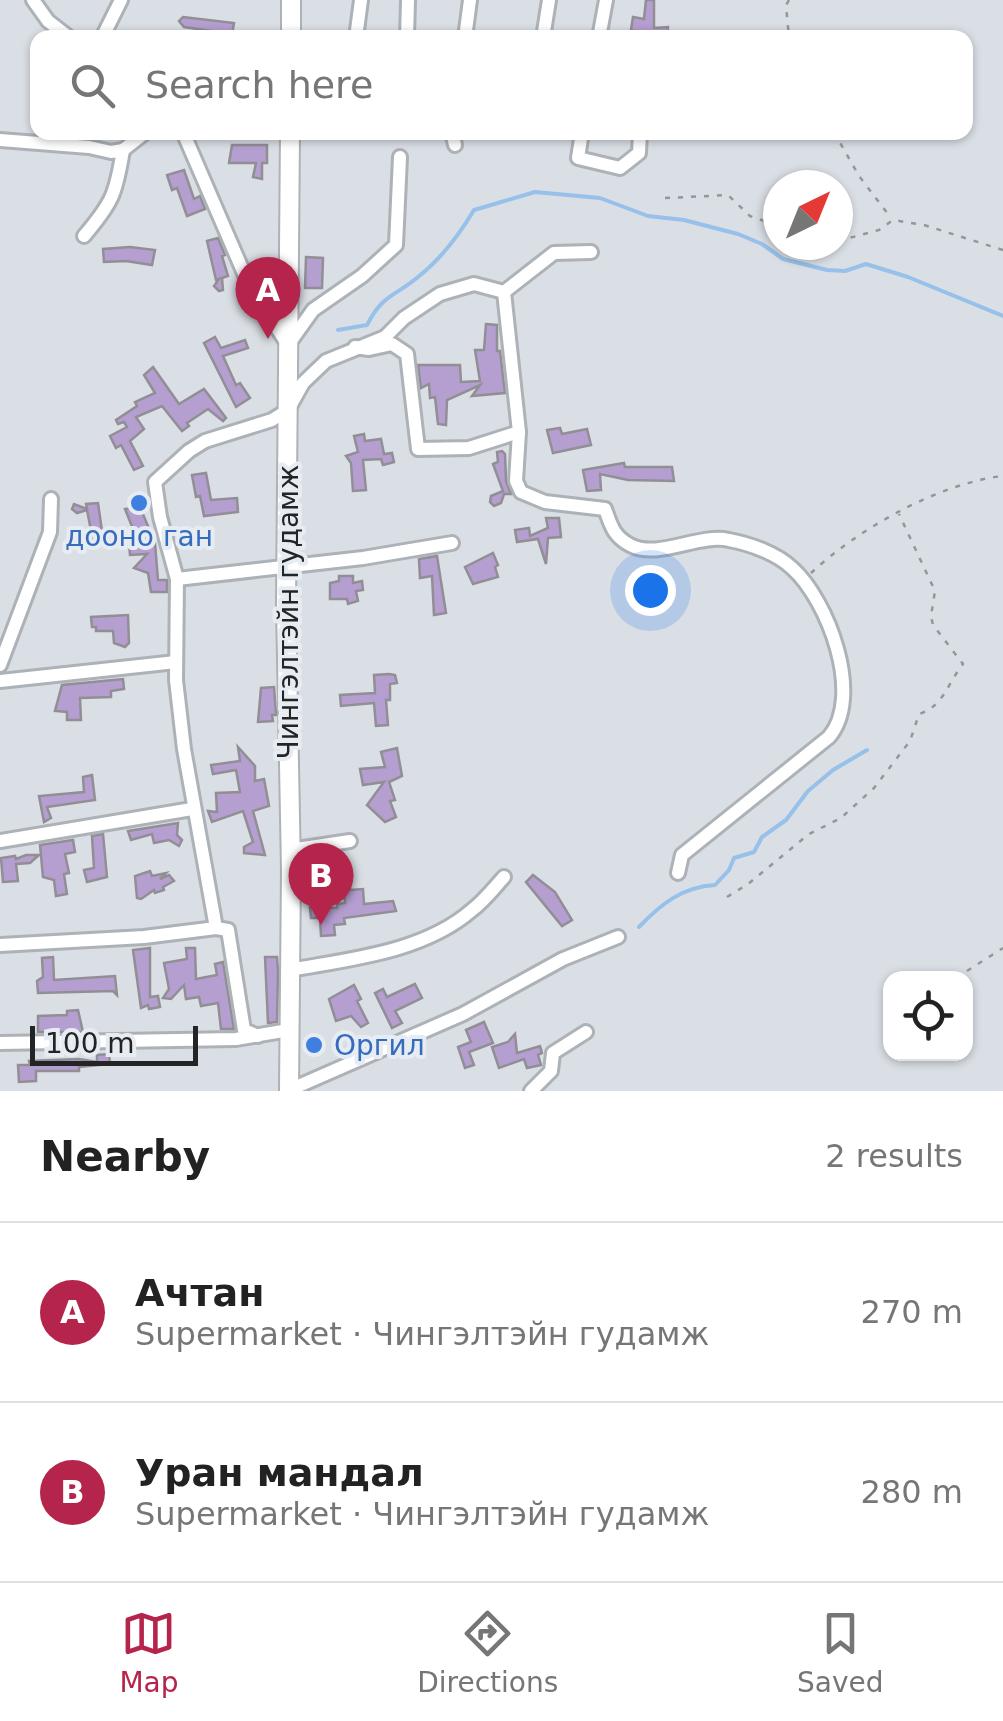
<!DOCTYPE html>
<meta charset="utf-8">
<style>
:root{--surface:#fff;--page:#f6f6f6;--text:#222;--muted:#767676;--line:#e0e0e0;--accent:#b5244b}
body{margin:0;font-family:"DejaVu Sans",sans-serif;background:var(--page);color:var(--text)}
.controls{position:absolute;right:30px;bottom:30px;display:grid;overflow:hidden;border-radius:20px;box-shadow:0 2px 8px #0004}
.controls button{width:90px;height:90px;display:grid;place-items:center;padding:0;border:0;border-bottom:2px solid var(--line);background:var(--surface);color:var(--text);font:50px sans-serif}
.compass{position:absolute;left:763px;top:170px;width:90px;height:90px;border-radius:50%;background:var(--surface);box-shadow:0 2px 8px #0004;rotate:43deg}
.scale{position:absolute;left:30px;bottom:25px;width:168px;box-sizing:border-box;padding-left:10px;border:5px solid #222426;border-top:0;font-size:28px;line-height:35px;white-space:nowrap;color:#222426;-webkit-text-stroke:8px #e7ecf2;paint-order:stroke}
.you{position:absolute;left:650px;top:590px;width:35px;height:35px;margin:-25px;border:8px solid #fff;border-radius:50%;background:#1a73e8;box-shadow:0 0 0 15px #1a73e833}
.badge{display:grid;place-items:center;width:65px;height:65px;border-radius:50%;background:var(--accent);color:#fff;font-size:32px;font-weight:700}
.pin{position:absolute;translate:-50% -82px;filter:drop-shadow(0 2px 5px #0008)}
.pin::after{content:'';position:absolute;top:52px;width:35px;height:30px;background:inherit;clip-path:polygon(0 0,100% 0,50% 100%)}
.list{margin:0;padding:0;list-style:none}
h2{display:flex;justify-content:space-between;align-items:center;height:130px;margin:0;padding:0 40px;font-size:42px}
h2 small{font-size:32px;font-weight:400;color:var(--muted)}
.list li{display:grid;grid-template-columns:65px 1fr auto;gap:30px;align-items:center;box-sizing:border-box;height:180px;padding:0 40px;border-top:2px solid var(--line)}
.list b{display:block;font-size:38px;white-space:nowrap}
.list p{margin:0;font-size:32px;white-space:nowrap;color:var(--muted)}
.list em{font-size:32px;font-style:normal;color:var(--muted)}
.icon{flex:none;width:55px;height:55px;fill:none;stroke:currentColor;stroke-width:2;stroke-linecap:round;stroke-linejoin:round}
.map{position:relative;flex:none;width:1003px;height:1091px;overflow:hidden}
.search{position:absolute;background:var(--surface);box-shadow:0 2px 8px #0004;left:30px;right:30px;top:30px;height:110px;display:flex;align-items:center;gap:25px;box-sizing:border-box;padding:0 35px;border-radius:20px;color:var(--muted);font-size:38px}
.sheet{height:490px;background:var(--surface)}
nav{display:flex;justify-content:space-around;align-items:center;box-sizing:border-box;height:140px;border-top:2px solid var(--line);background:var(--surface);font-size:28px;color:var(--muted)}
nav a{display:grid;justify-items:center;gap:5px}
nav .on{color:var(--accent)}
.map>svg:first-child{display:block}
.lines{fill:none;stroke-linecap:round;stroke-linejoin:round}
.stream{stroke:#97c1ea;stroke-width:4}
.building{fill:#b59fd1;stroke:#918e95;stroke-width:2.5}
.street-casing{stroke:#adb2b7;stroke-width:18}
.secondary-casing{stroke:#adb2b7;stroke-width:22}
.path{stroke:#93979b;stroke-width:2.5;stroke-dasharray:5 8;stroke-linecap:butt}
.street{stroke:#fff;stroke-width:12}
.secondary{stroke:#fff;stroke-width:18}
.shop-dot{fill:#3f7fe0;stroke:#e7ecf2;stroke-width:4}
.labels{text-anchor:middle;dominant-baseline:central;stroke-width:8;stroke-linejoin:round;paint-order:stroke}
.shop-label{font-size:28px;fill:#366cbe;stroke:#e7ecf2}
.street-label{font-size:28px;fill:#222426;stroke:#e7ecf2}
</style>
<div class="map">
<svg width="1003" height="1091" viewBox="0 0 1003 1091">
<rect width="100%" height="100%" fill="#dadfe5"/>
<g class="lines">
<g class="stream">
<path d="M338 330 367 325C383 294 394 297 418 277 441 259 459 235 474 210L535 192 600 198 648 216 684 220 738 234 762 244 783 259 827 270 845 271 866 264 908 277 1003 316"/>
<path d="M639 927C661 904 682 887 715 885L729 870 734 858 754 852 762 837 786 820 808 791 833 770 867 750"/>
</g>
</g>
<g class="building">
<path d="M646 0H654V28L668 27 667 38H652L631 30 633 17 644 19Z"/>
<path d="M183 17 234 23 232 34 184 27 179 21Z"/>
<path d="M232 145H267V163H262V179L253 177 256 163H229Z"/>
<path d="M184 170 194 199 200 196 205 209 187 216 177 188 172 190 167 175Z"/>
<path d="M218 238 225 255 222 256 228 276 222 278 223 290 219 291 214 286 219 279 216 280 207 241Z"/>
<path d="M130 247 155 250 152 265 126 261 104 262 103 249Z"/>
<path d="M306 257 323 258 322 288H305Z"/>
<path d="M486 324 497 325V351H500L505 393 472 396 480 385 447 400 446 425 438 424 435 397 430 398 429 384 421 388 418 365H460L461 382 480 381 475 350H484Z"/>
<path d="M215 337 221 348 245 340 248 348 223 356 236 385 240 383 250 398 236 407 204 343Z"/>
<path d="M153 367 179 404 204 389 226 418 223 421 208 409 187 423 189 426 182 431 162 406 136 417 144 429 130 441 143 466 134 470 121 445 116 448 110 436 127 427 124 422 118 424 116 420 137 406 135 402 155 393 144 375Z"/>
<path d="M560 428 562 434 587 429 591 445 553 453 547 430Z"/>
<path d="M364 434 365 441 381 439 384 454 392 453 394 462 383 465 381 459 363 460 366 490 353 491 351 463 346 456 358 452 354 436Z"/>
<path d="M502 451 505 454 506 481 511 494H504L501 503 494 506 490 502 491 496 503 491 493 464 498 462 497 452Z"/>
<path d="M624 463 625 467H672L674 481 628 480 600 474 601 490 587 491 583 470Z"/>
<path d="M206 473 211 500 237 498 238 512 204 516 200 496 196 497 192 475Z"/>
<path d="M98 503 102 531H108V540L93 541 87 510 77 513 72 509 74 504 87 509 86 504Z"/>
<path d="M140 507 155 543 158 580H167V592H151L148 573 134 568 147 554 130 555 129 544H139L125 509Z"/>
<path d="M546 518H559L561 537 548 538 546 564 538 539 517 542 515 530 529 528 530 536 548 528Z"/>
<path d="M493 553 498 565 495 567 498 577 473 584 465 567Z"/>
<path d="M437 556 446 613 434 615 432 576 420 578 419 559Z"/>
<path d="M339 576H353V583L362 581 363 590 356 591 358 601 348 604 347 599H330V583L339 581Z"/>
<path d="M128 615 129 643 125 647 114 643 113 631H96V627H92L91 617Z"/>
<path d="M389 674 395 675 397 683 390 684V700H386L388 725 376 726 374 703 341 706 340 695 375 693 374 675Z"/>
<path d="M123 679 124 689 111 691V697L80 698 81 720H67V712L55 711 62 685Z"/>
<path d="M274 687 276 715H272L273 721 258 722 261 688Z"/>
<path d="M238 747 255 766V781L264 779 269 806 253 811 265 855 244 853V847L253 842 243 811 212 822 208 811 217 812 216 793 240 792 236 770 213 774 211 765 240 761Z"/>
<path d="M397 748 402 776 389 782 395 800 390 801 396 817 385 822 367 805 384 782 363 785 360 769 385 767 381 752Z"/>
<path d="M92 775 95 800 47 807 51 818 44 822 39 796 84 792 83 777Z"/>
<path d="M178 823 177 835 182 840 179 846 169 840 154 843 152 834 131 840 128 831Z"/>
<path d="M103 834 107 877 87 882 84 870 94 868 92 836Z"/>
<path d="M73 840 75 852 65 854 69 873 64 874 67 894 56 896 54 880 43 877 40 845Z"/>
<path d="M26 855H39L30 863 16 864 18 881 3 882 1 858 15 856 16 859Z"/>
<path d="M150 871 152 876 166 873 160 879 169 875 174 881 163 887 164 890 155 893 154 890 141 899 137 898 135 876Z"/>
<path d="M533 875 555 892 572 920 562 926 526 882Z"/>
<path d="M345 877 350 880V890L363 889 364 904 393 901 396 911 344 918 345 924 334 925 335 935 321 936 320 918H311L310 907 337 908V904L345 903 344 891 348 890 341 884Z"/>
<path d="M150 948V997L158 996 160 1007 149 1009 148 1005 141 1008 133 950Z"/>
<path d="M186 948H195L196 979 217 975 215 964 223 962 234 1029H221L218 1003 201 1006 199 997 186 999 184 985 171 999 163 998 169 989 164 963 187 959Z"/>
<path d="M53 957 54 980 115 976 117 995 113 991 38 993 37 981 43 977 42 958Z"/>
<path d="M265 957H277L278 971 277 1022 268 1023Z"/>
<path d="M415 984 422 998 395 1011 402 1023 392 1028 375 993 383 989 387 997Z"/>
<path d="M354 985 361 999 357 1001 368 1023 361 1027 351 1016 336 1021 329 999Z"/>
<path d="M78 1010 83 1032H38V1016L67 1015V1011Z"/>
<path d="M484 1022 493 1043 469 1052 474 1065 465 1068 458 1047 471 1042 466 1030Z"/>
<path d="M515 1034 517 1053 540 1046 542 1053 538 1055 541 1065 527 1068 524 1059 499 1068 492 1047 508 1042Z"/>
<path d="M109 1054 110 1064 79 1067V1071H36V1081L19 1082 18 1065H30L29 1061 79 1059 97 1062V1055Z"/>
</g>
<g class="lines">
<g class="street-casing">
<g id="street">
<path d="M33 0 48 21 70 38"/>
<path d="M102 38 121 0"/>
<path d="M356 38 361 0"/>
<path d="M407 38 408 0"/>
<path d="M465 38 470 0"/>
<path d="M543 38 549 0"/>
<path d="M599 38 606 0"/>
<path d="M183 132 249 285 288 345 313 310 362 276 396 245 400 157"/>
<path d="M452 132 455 145"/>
<path d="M582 132 578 158 620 168 639 153 640 132"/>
<path d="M0 140 89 147 111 152 123 150 146 132"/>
<path d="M84 236C113 202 116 193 123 150"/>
<path d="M504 292 554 253 591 252"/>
<path d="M519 432 516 481 521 492 545 502 605 509C611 525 613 536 630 545 658 560 699 533 729 540 750 544 776 553 792 568 828 600 864 696 829 737L682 855 678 873"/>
<path d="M177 579 363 558 452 543"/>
<path d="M0 665 50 532 51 499"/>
<path d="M0 681 176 662"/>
<path d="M0 841 192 809"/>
<path d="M290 850 350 841"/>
<path d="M0 945 144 937 216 928"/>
<path d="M290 970C350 959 424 952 472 910 484 901 494 888 504 877"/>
<path d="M258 1036 244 1030 228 930 216 928 184 749 176 680 177 579 160 517 155 482 189 451 205 441 272 420 288 410 303 383 326 361 385 337 404 318 440 294 474 284 504 292 519 432 469 448 418 449 407 354 392 344 369 349 355 347"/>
<path d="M0 1043 236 1039 289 1030"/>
<path d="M287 1091 463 1014 563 959 618 937"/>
<path d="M531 1091 551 1071 553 1053 586 1032"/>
</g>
</g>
<g class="secondary-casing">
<g id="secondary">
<path d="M291 38V0"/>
<path d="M289 1091 291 870 286 605 290 132"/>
</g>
</g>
<g class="path">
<path d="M789 0 786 5 789 38"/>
<path d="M834 132 859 176 891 218"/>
<path d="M665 198 728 195 750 216 778 226"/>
<path d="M838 241 879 230 893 220 924 225 1003 250"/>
<path d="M811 573C858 529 939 483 1003 476"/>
<path d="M727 897 748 884 809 834 841 818 874 788 910 741 919 714C944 706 947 684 963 664L933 625 931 616 935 591 899 514"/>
<path d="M956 978 1003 948"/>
<path d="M886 1039 890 1035"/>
</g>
<use href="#street" class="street"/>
<use href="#secondary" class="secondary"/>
</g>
<g class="shop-dot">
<circle cx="139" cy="503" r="10"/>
<circle cx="314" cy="1045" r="10"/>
</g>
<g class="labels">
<g class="shop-label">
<text x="139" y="536">дооно ган</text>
<text x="334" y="1045" text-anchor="start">Оргил</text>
</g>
<g class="street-label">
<text transform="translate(288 612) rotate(-90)">Чингэлтэйн гудамж</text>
</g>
</g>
</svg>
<div class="controls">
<button><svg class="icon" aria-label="locate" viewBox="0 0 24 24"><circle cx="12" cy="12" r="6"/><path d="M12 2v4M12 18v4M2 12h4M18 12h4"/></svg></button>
</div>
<svg class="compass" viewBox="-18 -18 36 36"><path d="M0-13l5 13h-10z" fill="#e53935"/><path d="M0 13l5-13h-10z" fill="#767676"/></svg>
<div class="scale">100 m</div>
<div class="you"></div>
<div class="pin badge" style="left:268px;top:339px">A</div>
<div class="pin badge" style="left:321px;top:925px">B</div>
<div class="search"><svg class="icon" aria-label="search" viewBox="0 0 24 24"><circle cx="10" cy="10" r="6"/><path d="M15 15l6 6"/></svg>Search here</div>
</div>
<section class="sheet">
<h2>Nearby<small>2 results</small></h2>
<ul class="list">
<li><span class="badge">A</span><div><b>Ачтан</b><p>Supermarket · Чингэлтэйн гудамж</p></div><em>270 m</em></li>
<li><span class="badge">B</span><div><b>Уран мандал</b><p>Supermarket · Чингэлтэйн гудамж</p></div><em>280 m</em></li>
</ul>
</section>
<nav>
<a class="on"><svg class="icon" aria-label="map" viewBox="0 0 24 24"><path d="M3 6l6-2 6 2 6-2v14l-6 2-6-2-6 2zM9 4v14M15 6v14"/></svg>Map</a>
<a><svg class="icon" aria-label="directions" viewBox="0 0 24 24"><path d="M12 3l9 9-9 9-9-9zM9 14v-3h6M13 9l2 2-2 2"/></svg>Directions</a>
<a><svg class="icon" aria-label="saved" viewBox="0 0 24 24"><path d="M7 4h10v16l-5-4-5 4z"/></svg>Saved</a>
</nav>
